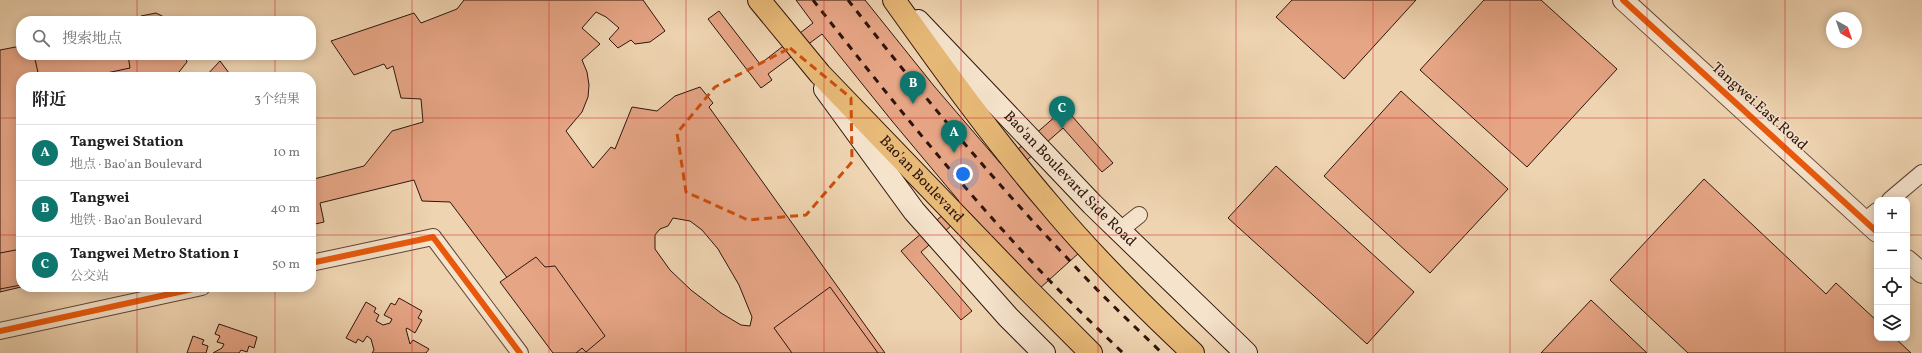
<!DOCTYPE html>
<html lang="zh">
<meta charset="utf-8">
<style>
:root{--surface:#fff;--page:#f6f6f6;--text:#202124;--muted:#757577;--line:#e0e0e0;--accent:#0f766e}
body{margin:0;font-family:Vollkorn,"Noto Serif SC",serif;background:var(--page);color:var(--text)}
.controls{position:absolute;right:12px;bottom:12px;display:grid;overflow:hidden;border-radius:8px;box-shadow:0 2px 10px #0003}
.controls button{width:36px;height:36px;display:grid;place-items:center;padding:0;border:0;border-bottom:1px solid var(--line);background:var(--surface);color:var(--text);font:20px sans-serif}
.compass{position:absolute;left:1826px;top:12px;width:36px;height:36px;border-radius:50%;background:var(--surface);box-shadow:0 2px 10px #0003;rotate:140deg}
.you{position:absolute;left:963px;top:174px;width:14px;height:14px;margin:-10px;border:3px solid #fff;border-radius:50%;background:#1a73e8;box-shadow:0 0 0 6px #1a73e833}
.badge{display:grid;place-items:center;width:26px;height:26px;border-radius:50%;background:var(--accent);color:#fff;font-size:13px;font-weight:700}
.pin{position:absolute;translate:-50% -33px;filter:drop-shadow(0 1px 2px #0008)}
.pin::after{content:'';position:absolute;top:21px;width:14px;height:12px;background:inherit;clip-path:polygon(0 0,100% 0,50% 100%)}
.list{margin:0;padding:0;list-style:none}
h2{display:flex;justify-content:space-between;align-items:center;height:52px;margin:0;padding:0 16px;font-size:17px}
h2 small{font-size:13px;font-weight:400;color:var(--muted)}
.list li{display:grid;grid-template-columns:26px 1fr auto;gap:12px;align-items:center;box-sizing:border-box;height:56px;padding:0 16px;border-top:1px solid var(--line)}
.list b{display:block;font-size:15px;white-space:nowrap}
.list p{margin:0;font-size:13px;white-space:nowrap;color:var(--muted)}
.list em{font-size:13px;font-style:normal;color:var(--muted)}
.icon{flex:none;width:22px;height:22px;fill:none;stroke:currentColor;stroke-width:2;stroke-linecap:round;stroke-linejoin:round}
.map{position:relative;flex:none;width:1922px;height:353px;overflow:hidden}
.search{position:absolute;background:var(--surface);box-shadow:0 2px 10px #0003;left:16px;top:16px;width:300px;height:44px;display:flex;align-items:center;gap:10px;box-sizing:border-box;padding:0 14px;border-radius:16px;color:var(--muted);font-size:15px}
.panel{position:absolute;background:var(--surface);box-shadow:0 2px 10px #0003;left:16px;top:72px;width:300px;height:220px;border-radius:16px}
.map>svg:first-child{display:block}
.building{fill:#e6a585;stroke:#2e150c;fill-rule:evenodd}
.lines{fill:none;stroke-linecap:round;stroke-linejoin:round}
.minor-casing{stroke:#5e4535;stroke-width:18}
.tertiary-casing{stroke:#5e4535;stroke-width:22}
.secondary-casing{stroke:#2e150c;stroke-width:24}
.primary-casing{stroke:#2e150c;stroke-width:24}
.minor{stroke:#f5e3cc;stroke-width:16}
.tertiary{stroke:#f5e3cc;stroke-width:20}
.secondary{stroke:#f5e3cc;stroke-width:22}
.primary{stroke:#e8ba78;stroke-width:22}
.rail{stroke:#2e150c;stroke-width:3;stroke-dasharray:7 7;stroke-linecap:butt}
.cycleway-casing{stroke:#f5e3cc;stroke-width:8}
.cycleway{stroke:#e8590c;stroke-width:6}
.marked{fill:none;stroke:#cc4f0c;stroke-width:3;stroke-dasharray:8 5;stroke-linejoin:round}
.grid{fill:none;stroke:#d62828;stroke-width:1;stroke-opacity:0.55}
.labels{text-anchor:middle;dominant-baseline:central;stroke-width:3;stroke-linejoin:round;paint-order:stroke}
.street-label{font-size:15px;fill:#2e150c;stroke:#f5e3cc}
</style>
<div class="map">
<svg width="1922" height="353" viewBox="0 0 1922 353">
<rect width="100%" height="100%" fill="#efd4b1"/>
<filter id="stains"><feTurbulence type="fractalNoise" baseFrequency=".005" numOctaves="4"/><feColorMatrix values="0 0 0 0 .2 0 0 0 0 .09 0 0 0 0 .02 0 0 0 .5 -.17"/></filter>
<radialGradient id="worn" r=".72"><stop offset=".6" stop-color="#630" stop-opacity="0"/><stop offset="1" stop-color="#630" stop-opacity=".3"/></radialGradient>
<g class="building">
<path d="M464 0H643L665 31 650 42 635 44 631 40 618 48 609 39 619 28 606 17 596 12 582 28 600 44 582 60 587 72 589 85 588 97 582 112 566 131 593 168 611 147 615 149 632 107 657 111 675 96 700 87 713 103 709 107 885 353H564L450 202 422 201 414 180 320 203 324 222 311 225V176L314 179 364 166 392 131 423 122 421 99 401 98 393 66 387 69 384 64 354 75 331 41 414 13 421 23 457 9ZM673 218 690 221 702 230 718 249 739 285 752 317 750 326 741 325 721 313 691 290 670 270 655 249V235L660 229 668 226Z"/>
<path d="M796 0H865L934 86 1001 164 1065 108 1113 163 1102 172 1063 128 1010 175 1080 252 1039 289 968 211 921 252 972 311 961 320 901 251 959 201 892 121 822 34 768 74 772 80 761 88 708 19 719 11 760 64 813 23Z"/>
<path d="M1292 0H1416L1344 79 1276 17Z"/>
<path d="M1484 0H1541L1617 69 1527 167 1420 70Z"/>
<path d="M156 13 172 21H137L141 16Z"/>
<path d="M21 46V55H185L187 62 175 77H21V287L0 292V50Z"/>
<path d="M34 55H128L130 68 88 77H39Z"/>
<path d="M220 61 232 77H205Z"/>
<path d="M1401 91 1508 189 1430 273 1324 176Z"/>
<path d="M1276 166 1414 292 1367 344 1228 218Z"/>
<path d="M1704 179 1826 294 1836 283 1877 321V338H1895L1911 353H1688L1610 280Z"/>
<path d="M21 249V285L0 289V253Z"/>
<path d="M536 257 545 267 555 266 605 336 586 352 582 348 576 353H553L500 282Z"/>
<path d="M830 287 878 353H792L774 328Z"/>
<path d="M399 298 422 311 418 318 422 320 415 333 407 328 406 329 410 344 413 340 429 349 426 353H372L374 350 371 339 367 336 363 342 358 339 356 343 346 338 366 302 376 308 374 312 379 315 376 321 383 325 390 323 392 319 384 315 391 303 395 305Z"/>
<path d="M1591 300 1647 353H1541Z"/>
<path d="M219 324 257 337 254 348 249 346 247 352 241 350 239 353H213L222 348 224 344 217 342 220 336 215 334Z"/>
<path d="M193 336 204 340 202 344 208 346 206 353H187Z"/>
</g>
<g class="lines">
<g class="minor-casing">
<g id="minor">
<path d="M1890 200 1922 173"/>
<path d="M1865 221 1877 211"/>
<path d="M1119 231 1139 215"/>
<path d="M311 263 433 237 520 353"/>
<path d="M0 331 202 287"/>
</g>
</g>
<g class="tertiary-casing">
<g id="tertiary">
<path d="M1623 0 1877 232"/>
<path d="M1907 260 1922 273"/>
</g>
</g>
<g class="secondary-casing">
<g id="secondary">
<path id="s1" d="M918 21 1092 204 1246 353"/>
<path d="M825 89 914 211 1008 317 1044 353"/>
</g>
</g>
<g class="primary-casing">
<g id="primary">
<path id="s2" d="M759 0 820 74 1027 289 1091 353"/>
<path d="M894 0C944 70 994 140 1050 205 1094 258 1143 306 1193 353"/>
</g>
</g>
<use href="#minor" class="minor"/>
<use href="#tertiary" class="tertiary"/>
<use href="#secondary" class="secondary"/>
<use href="#primary" class="primary"/>
<g class="rail">
<path d="M813 0C888 96 965 192 1049 280 1073 305 1098 329 1123 353"/>
<path d="M848 0C918 90 991 178 1070 261 1099 293 1131 323 1162 353"/>
</g>
<g class="cycleway-casing">
<g id="cycleway">
<path d="M1623 0 1877 232"/>
<path d="M311 263 433 237 520 353"/>
<path d="M0 331 202 287"/>
</g>
</g>
<use href="#cycleway" class="cycleway"/>
</g>
<path class="marked" d="M790 48 851 98 852 162 806 215 748 220 686 192 677 133 715 87Z"/>
<path class="grid" d="M137 0V21M275 0V21M412 0V353M549 0V353M686 0V353M824 0V353M961 0V353M1098 0V353M1236 0V353M1373 0V353M1510 0V353M1647 0V353M1785 0V353M137 55V77M275 55V77M0 118H21M311 118H1922M0 235H21M311 235H1877M1907 235H1922M137 287V353M275 287V353"/>
<g class="labels">
<g class="street-label">
<text transform="translate(1759 107) rotate(42)">Tangwei East Road</text>
<text stroke="none"><textPath href="#s2" startOffset="242">Bao'an Boulevard</textPath></text>
<text stroke="none"><textPath href="#s1" startOffset="219">Bao'an Boulevard Side Road</textPath></text>
</g>
</g>
<rect width="100%" height="100%" filter="url(#stains)"/>
<rect width="100%" height="100%" fill="url(#worn)"/>
</svg>
<div class="controls">
<button>+</button>
<button>−</button>
<button><svg class="icon" aria-label="locate" viewBox="0 0 24 24"><circle cx="12" cy="12" r="6"/><path d="M12 2v4M12 18v4M2 12h4M18 12h4"/></svg></button>
<button><svg class="icon" aria-label="layers" viewBox="0 0 24 24"><path d="M12 4l9 5-9 5-9-5zM3 14l9 5 9-5"/></svg></button>
</div>
<svg class="compass" viewBox="-18 -18 36 36"><path d="M0-13l5 13h-10z" fill="#e53935"/><path d="M0 13l5-13h-10z" fill="#757577"/></svg>
<div class="you"></div>
<div class="pin badge" style="left:954px;top:153px">A</div>
<div class="pin badge" style="left:913px;top:104px">B</div>
<div class="pin badge" style="left:1062px;top:129px">C</div>
<div class="search"><svg class="icon" aria-label="search" viewBox="0 0 24 24"><circle cx="10" cy="10" r="6"/><path d="M15 15l6 6"/></svg>搜索地点</div>
<section class="panel">
<h2>附近<small>3个结果</small></h2>
<ul class="list">
<li><span class="badge">A</span><div><b>Tangwei Station</b><p>地点 · Bao'an Boulevard</p></div><em>10 m</em></li>
<li><span class="badge">B</span><div><b>Tangwei</b><p>地铁 · Bao'an Boulevard</p></div><em>40 m</em></li>
<li><span class="badge">C</span><div><b>Tangwei Metro Station 1</b><p>公交站</p></div><em>50 m</em></li>
</ul>
</section>
</div>
